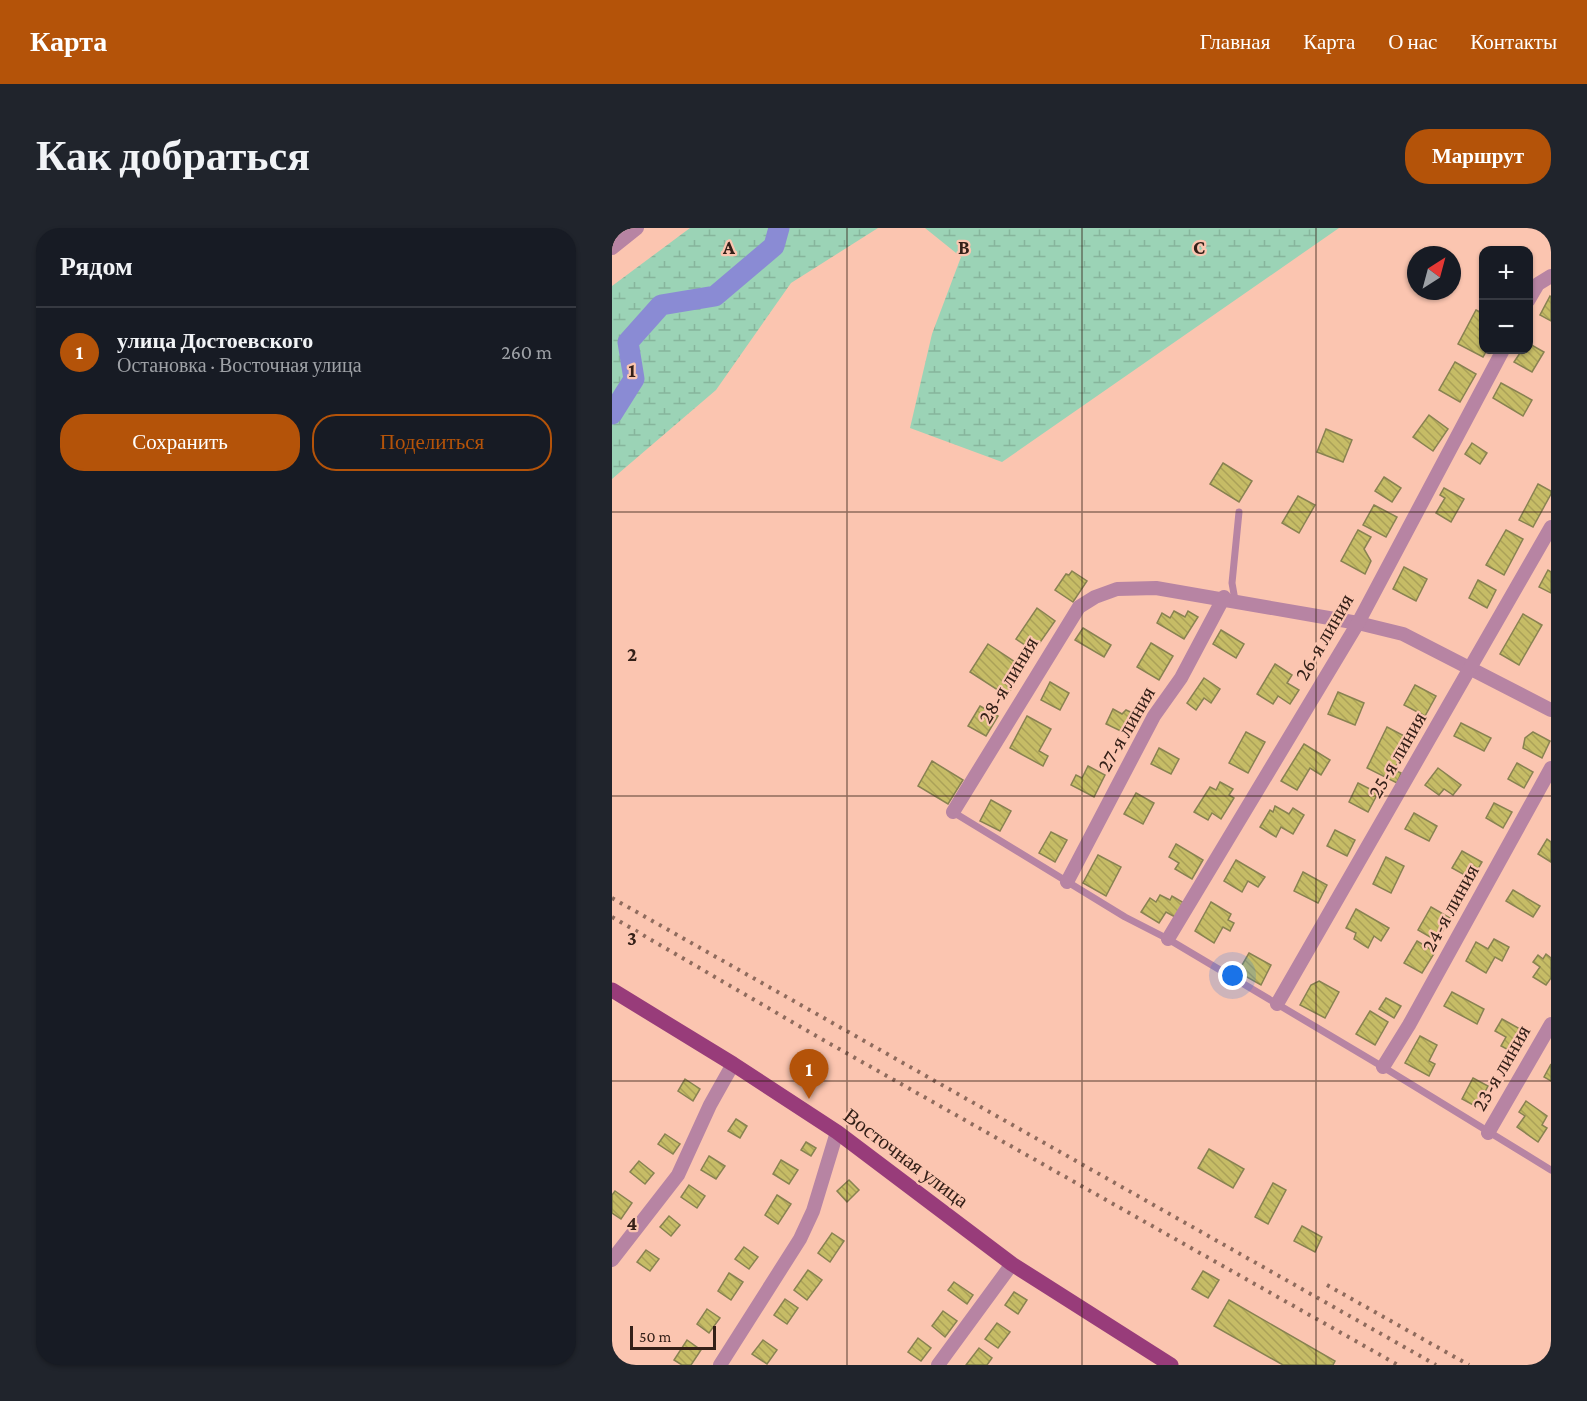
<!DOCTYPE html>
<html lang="ru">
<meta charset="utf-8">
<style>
:root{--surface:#171b24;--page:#20242c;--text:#f1f3f6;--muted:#9ea1a6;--line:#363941;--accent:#b45309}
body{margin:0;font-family:"Crimson Pro",serif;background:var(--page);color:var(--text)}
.controls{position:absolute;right:18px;top:18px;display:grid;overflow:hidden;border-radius:12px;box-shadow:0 2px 4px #0004}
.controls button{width:54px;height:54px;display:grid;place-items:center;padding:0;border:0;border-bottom:2px solid var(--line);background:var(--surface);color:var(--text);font:30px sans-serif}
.compass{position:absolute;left:795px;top:18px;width:54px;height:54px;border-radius:50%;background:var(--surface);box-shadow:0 2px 4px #0004;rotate:36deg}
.scale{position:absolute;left:18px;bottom:15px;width:86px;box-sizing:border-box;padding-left:6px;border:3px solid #342018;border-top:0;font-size:16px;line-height:21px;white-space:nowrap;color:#342018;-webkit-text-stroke:4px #fbc5b0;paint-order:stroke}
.you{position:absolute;left:621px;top:748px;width:21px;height:21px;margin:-15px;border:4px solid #fff;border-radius:50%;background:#1a73e8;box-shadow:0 0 0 9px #1a73e833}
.badge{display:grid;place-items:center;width:39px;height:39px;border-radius:50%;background:var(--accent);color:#fff;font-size:20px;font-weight:700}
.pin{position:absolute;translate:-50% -50px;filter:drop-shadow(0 2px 3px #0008)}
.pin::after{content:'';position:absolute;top:32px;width:21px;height:18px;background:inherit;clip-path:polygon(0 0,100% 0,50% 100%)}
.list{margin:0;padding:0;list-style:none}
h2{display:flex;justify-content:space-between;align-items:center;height:78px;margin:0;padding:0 24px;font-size:26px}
h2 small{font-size:20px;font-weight:400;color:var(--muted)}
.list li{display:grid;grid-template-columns:39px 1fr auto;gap:18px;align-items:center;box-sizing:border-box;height:90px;padding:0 24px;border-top:2px solid var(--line)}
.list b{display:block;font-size:22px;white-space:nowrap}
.list p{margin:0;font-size:20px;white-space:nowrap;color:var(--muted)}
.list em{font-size:20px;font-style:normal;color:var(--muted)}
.actions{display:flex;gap:12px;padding:18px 24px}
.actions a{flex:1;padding:14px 0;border:2px solid var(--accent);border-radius:24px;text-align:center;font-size:21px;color:var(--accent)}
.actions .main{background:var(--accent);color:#fff}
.map{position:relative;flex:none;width:939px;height:1137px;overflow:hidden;border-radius:24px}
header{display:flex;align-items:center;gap:36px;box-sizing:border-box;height:84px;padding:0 30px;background:var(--accent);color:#fff}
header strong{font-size:28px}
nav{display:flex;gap:33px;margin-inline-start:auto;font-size:21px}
.intro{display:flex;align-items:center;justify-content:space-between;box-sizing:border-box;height:144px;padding:0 36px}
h1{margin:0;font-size:42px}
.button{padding:15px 27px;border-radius:24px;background:var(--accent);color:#fff;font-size:21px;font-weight:700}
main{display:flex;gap:36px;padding:0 36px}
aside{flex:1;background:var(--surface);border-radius:24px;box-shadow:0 2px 4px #0004}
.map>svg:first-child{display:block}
.wetland{fill:url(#wetland-marsh)}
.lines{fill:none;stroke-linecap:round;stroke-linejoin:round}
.river{stroke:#8a8bd4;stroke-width:21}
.building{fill:url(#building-back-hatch);stroke:#888251;stroke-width:1.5}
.service{stroke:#b784a3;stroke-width:7}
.minor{stroke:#b784a3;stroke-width:14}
.primary{stroke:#983c7a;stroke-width:15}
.rail{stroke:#8f6b5d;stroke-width:4;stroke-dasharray:3 6;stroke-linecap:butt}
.grid{fill:none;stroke:#342018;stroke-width:1.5;stroke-opacity:0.55}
.labels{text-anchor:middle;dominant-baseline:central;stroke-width:4.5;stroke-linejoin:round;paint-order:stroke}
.street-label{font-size:21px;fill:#342018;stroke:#fbc5b0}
.grid-label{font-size:20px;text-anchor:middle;font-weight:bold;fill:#342018;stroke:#fbc5b0;stroke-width:4.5;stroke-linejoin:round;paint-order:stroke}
</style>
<header>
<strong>Карта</strong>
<nav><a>Главная</a><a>Карта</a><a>О нас</a><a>Контакты</a></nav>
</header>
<div class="intro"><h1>Как добраться</h1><a class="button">Маршрут</a></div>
<main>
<aside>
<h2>Рядом<small></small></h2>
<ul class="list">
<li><span class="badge">1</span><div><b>улица Достоевского</b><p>Остановка · Восточная улица</p></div><em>260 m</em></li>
</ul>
<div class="actions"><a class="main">Сохранить</a><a>Поделиться</a></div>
</aside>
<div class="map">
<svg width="939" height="1137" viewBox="0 0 939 1137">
<defs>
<pattern id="wetland-marsh" width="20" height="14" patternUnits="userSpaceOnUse" patternTransform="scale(1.5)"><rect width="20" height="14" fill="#9bd3b6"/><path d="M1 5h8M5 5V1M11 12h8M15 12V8" fill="none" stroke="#86b59c"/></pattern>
<pattern id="building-back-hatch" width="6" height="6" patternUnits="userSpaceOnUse" patternTransform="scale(1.5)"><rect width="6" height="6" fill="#c6bc66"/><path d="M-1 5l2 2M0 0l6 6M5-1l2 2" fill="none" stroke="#aba158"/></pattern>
</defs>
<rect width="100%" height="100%" fill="#fbc5b0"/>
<g class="wetland">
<path d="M78 0H266L179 55 104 162 0 251V58Z"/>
<path d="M313 0H727L390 234 298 200 320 106 349 29Z"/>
</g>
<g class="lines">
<path class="river" d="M0 186 22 151 16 114 49 77 103 68 162 18 167 0"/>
</g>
<g class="building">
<path d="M938 68 939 69V93L928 87Z"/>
<path d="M864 82 872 86V122H875L871 129 846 116Z"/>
<path d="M916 115 932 124 920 144 902 134 910 122H916Z"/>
<path d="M843 134 864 146 848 174 827 162Z"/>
<path d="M889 155 920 172 911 188 881 170Z"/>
<path d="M817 187 836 201 821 223 801 209Z"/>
<path d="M714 201 740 212 731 234 705 224Z"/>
<path d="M860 215 875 225 868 236 853 226Z"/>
<path d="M611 235 640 253 627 274 598 256Z"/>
<path d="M772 249 789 260 780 274 763 263Z"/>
<path d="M926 256 939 263V266L921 299 907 292Z"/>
<path d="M832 260 852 271 839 294 824 285 833 270 828 267Z"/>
<path d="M686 268 703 277 687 305 670 295Z"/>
<path d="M762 277 785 289 774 309 751 297Z"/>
<path d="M746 302 759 309 752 321 759 333 753 346 729 333Z"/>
<path d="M894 302 911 311 892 347 874 337Z"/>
<path d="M792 339 815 351 804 373 781 361Z"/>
<path d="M936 342 939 344V365L927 359Z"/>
<path d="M460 343 475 353 461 374 443 362 454 346 457 347Z"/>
<path d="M866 352 884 362 875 380 857 370Z"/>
<path d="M425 380 443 393 422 423 404 411Z"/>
<path d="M562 383 573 389 576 383 586 389 572 411 545 395 550 385 558 390Z"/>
<path d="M911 386 930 397 907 437 888 426Z"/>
<path d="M471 400 499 417 492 429 463 412Z"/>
<path d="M609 402 632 416 624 430 601 416Z"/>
<path d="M539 415 561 428 547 452 525 439Z"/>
<path d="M376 416 412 440 395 468 358 444Z"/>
<path d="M663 436 680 447 675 455 687 462 678 476 666 468 661 476 645 466Z"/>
<path d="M592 450 608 461 599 475 592 470 584 482 575 475Z"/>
<path d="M438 454 457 465 448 482 429 472Z"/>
<path d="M803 457 824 468 813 488 792 477Z"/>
<path d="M726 464 752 475 743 497 716 486Z"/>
<path d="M368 478 386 488 374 508 356 498Z"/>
<path d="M501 481 510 486 514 482 525 487 515 506 494 496Z"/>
<path d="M415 488 439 501 427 523 436 528 431 538 398 520Z"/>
<path d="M849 495 879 510 872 523 842 508Z"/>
<path d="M775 499 798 511 782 542 789 545 785 555 755 540Z"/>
<path d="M634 504 653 514 636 545 617 535Z"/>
<path d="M921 504 938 513 930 530 911 520 913 510Z"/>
<path d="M692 516 718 532 709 547 698 540 685 562 669 553Z"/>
<path d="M547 520 567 531 559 546 539 536Z"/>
<path d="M320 533 351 552 336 576 306 558Z"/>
<path d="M905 535 921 544 912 560 896 551Z"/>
<path d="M476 538 493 547 482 569 459 557 464 547 470 550Z"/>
<path d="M826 540 849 557 841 567 832 561 827 567 813 557Z"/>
<path d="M608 554 621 561 617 567 622 570 609 591 600 585 596 592 582 584 598 559 604 562Z"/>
<path d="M746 555 766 565 756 584 737 574Z"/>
<path d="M524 565 542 575 531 596 512 586Z"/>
<path d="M379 572 399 583 388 603 368 593Z"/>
<path d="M882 575 900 584 891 600 874 590Z"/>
<path d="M663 578 677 586 681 580 692 587 681 606 669 599 664 609 648 599 658 582 661 584Z"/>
<path d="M802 585 825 598 817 613 793 601Z"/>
<path d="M723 602 743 612 735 628 715 618Z"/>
<path d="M439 604 455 612 443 634 427 625Z"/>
<path d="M935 611 939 614V634L926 626Z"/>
<path d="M564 616 591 632 580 651 563 641 567 635 557 629Z"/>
<path d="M850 623 870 634 860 651 840 640Z"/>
<path d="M486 627 509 639 494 668 471 655Z"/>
<path d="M774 629 792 638 779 665 761 656Z"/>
<path d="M624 632 653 649 646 659 636 653 630 664 612 653Z"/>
<path d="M691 644 715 657 706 675 682 663Z"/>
<path d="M901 662 928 678 921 689 894 673Z"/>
<path d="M548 667 558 672 560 668 572 675 563 689 554 684 547 695 529 684 538 670 544 674Z"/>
<path d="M599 674 619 686 616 692 622 695 618 703 611 699 602 715 583 703Z"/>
<path d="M819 679 838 690 825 713 806 702Z"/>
<path d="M744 681 777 700 769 713 762 708 756 720 742 711 744 705 734 700Z"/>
<path d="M882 711 897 719 890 733 883 729 874 745 854 733 864 714 876 721Z"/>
<path d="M805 713 823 724 810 745 792 735Z"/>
<path d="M637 725 659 737 649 757 626 744Z"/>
<path d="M934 726 939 730V750L934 757 921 749 928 739 921 734 926 727 931 731Z"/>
<path d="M707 753 727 764 713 790 688 777 699 757Z"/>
<path d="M840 764 872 781 865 796 832 778Z"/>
<path d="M774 770 789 778 782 790 767 781Z"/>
<path d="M758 783 776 794 763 817 744 806Z"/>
<path d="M890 791 915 805 904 826 889 818 894 809 883 803Z"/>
<path d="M808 808 825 817 817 833 823 836 817 848 793 835Z"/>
<path d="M939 836V853L932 849Z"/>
<path d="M861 850 876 858 865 879 850 871Z"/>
<path d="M73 851 88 861 81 873 66 863Z"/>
<path d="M914 873 935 888 930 897 935 900 926 914 905 899 913 888 907 884Z"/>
<path d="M124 891 135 898 128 910 116 903Z"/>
<path d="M53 906 68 916 61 926 46 916Z"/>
<path d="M194 914 204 920 199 928 189 922Z"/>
<path d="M597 921 632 941 621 960 586 940Z"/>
<path d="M97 928 113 938 104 951 89 942Z"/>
<path d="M169 932 186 942 177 956 161 946Z"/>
<path d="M27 933 42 945 33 956 18 944Z"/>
<path d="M237 952 247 962 235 974 225 963Z"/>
<path d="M661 955 674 962 656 996 643 989Z"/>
<path d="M77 957 93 968 85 980 69 969Z"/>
<path d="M3 963 20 975 9 991 0 985V967Z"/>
<path d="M165 967 179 976 166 996 153 987Z"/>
<path d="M57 988 68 997 59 1008 48 999Z"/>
<path d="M690 998 710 1009 703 1024 682 1013Z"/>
<path d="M220 1005 232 1013 218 1034 206 1025Z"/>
<path d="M132 1019 146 1029 137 1041 123 1031Z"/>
<path d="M34 1022 47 1031 38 1043 25 1034Z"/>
<path d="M196 1042 210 1052 195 1072 182 1062Z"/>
<path d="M591 1043 607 1052 596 1070 580 1061Z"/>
<path d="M117 1045 131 1054 119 1072 106 1063Z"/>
<path d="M342 1054 361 1067 355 1076 336 1062Z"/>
<path d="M402 1064 415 1072 406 1086 393 1077Z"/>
<path d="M173 1071 186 1080 175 1096 162 1087Z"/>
<path d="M617 1072 723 1133 721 1137H671L602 1098Z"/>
<path d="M95 1081 108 1090 97 1105 85 1096Z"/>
<path d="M331 1083 345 1093 333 1109 320 1098Z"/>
<path d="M385 1095 398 1104 386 1120 373 1111Z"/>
<path d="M306 1110 319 1120 309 1133 296 1124Z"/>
<path d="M75 1112 89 1122 79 1137H70L62 1132Z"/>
<path d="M151 1112 165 1122 155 1136 140 1126Z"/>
<path d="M367 1120 380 1130 375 1137H354Z"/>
</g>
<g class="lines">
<g class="service">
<path d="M623 372 620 355 627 284"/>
<path d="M341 584 513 689 556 711 771 839 939 942"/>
</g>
<g class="minor">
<path d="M0 20 25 0"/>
<path d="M916 73 926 56 939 48"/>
<path d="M341 584 467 379 483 369 505 361 544 360 746 395 791 406 939 482"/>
<path d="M455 654 542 488 569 450 612 369"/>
<path d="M556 711 746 395 891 122"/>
<path d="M665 776 939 299"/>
<path d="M771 839 797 797 939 540"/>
<path d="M876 905 939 796"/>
<path d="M0 1032 66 947 98 877 121 836"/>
<path d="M108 1137 188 1011 201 983 225 904"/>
<path d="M326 1137 400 1036"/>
</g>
<path class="primary" d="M0 762 121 836 225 904 400 1036 559 1137"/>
<g class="rail">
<path d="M0 670 824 1137"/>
<path d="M0 689 206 809 786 1137"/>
<path d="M715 1057 857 1137"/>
</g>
</g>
<path class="grid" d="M235 0V1137M470 0V1137M704 0V1137M0 284H939M0 568H939M0 853H939"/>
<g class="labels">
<g class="street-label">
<text transform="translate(712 409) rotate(-60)">26-я линия</text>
<text transform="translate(396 452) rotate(-59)">28-я линия</text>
<text transform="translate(514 501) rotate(-60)">27-я линия</text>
<text transform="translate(785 527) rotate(-60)">25-я линия</text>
<text transform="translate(838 680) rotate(-61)">24-я линия</text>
<text transform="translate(889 840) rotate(-60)">23-я линия</text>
<text transform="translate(294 930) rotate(37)">Восточная улица</text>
</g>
</g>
<g class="grid-label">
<text x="117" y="26">A</text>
<text x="352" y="26">B</text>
<text x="587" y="26">C</text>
<text x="20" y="149">1</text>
<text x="20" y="433">2</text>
<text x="20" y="717">3</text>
<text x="20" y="1002">4</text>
</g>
</svg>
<div class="controls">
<button>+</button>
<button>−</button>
</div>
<svg class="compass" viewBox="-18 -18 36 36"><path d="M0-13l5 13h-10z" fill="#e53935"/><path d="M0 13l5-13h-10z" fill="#9ea1a6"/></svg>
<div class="scale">50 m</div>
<div class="you"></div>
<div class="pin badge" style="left:197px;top:871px">1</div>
</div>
</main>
